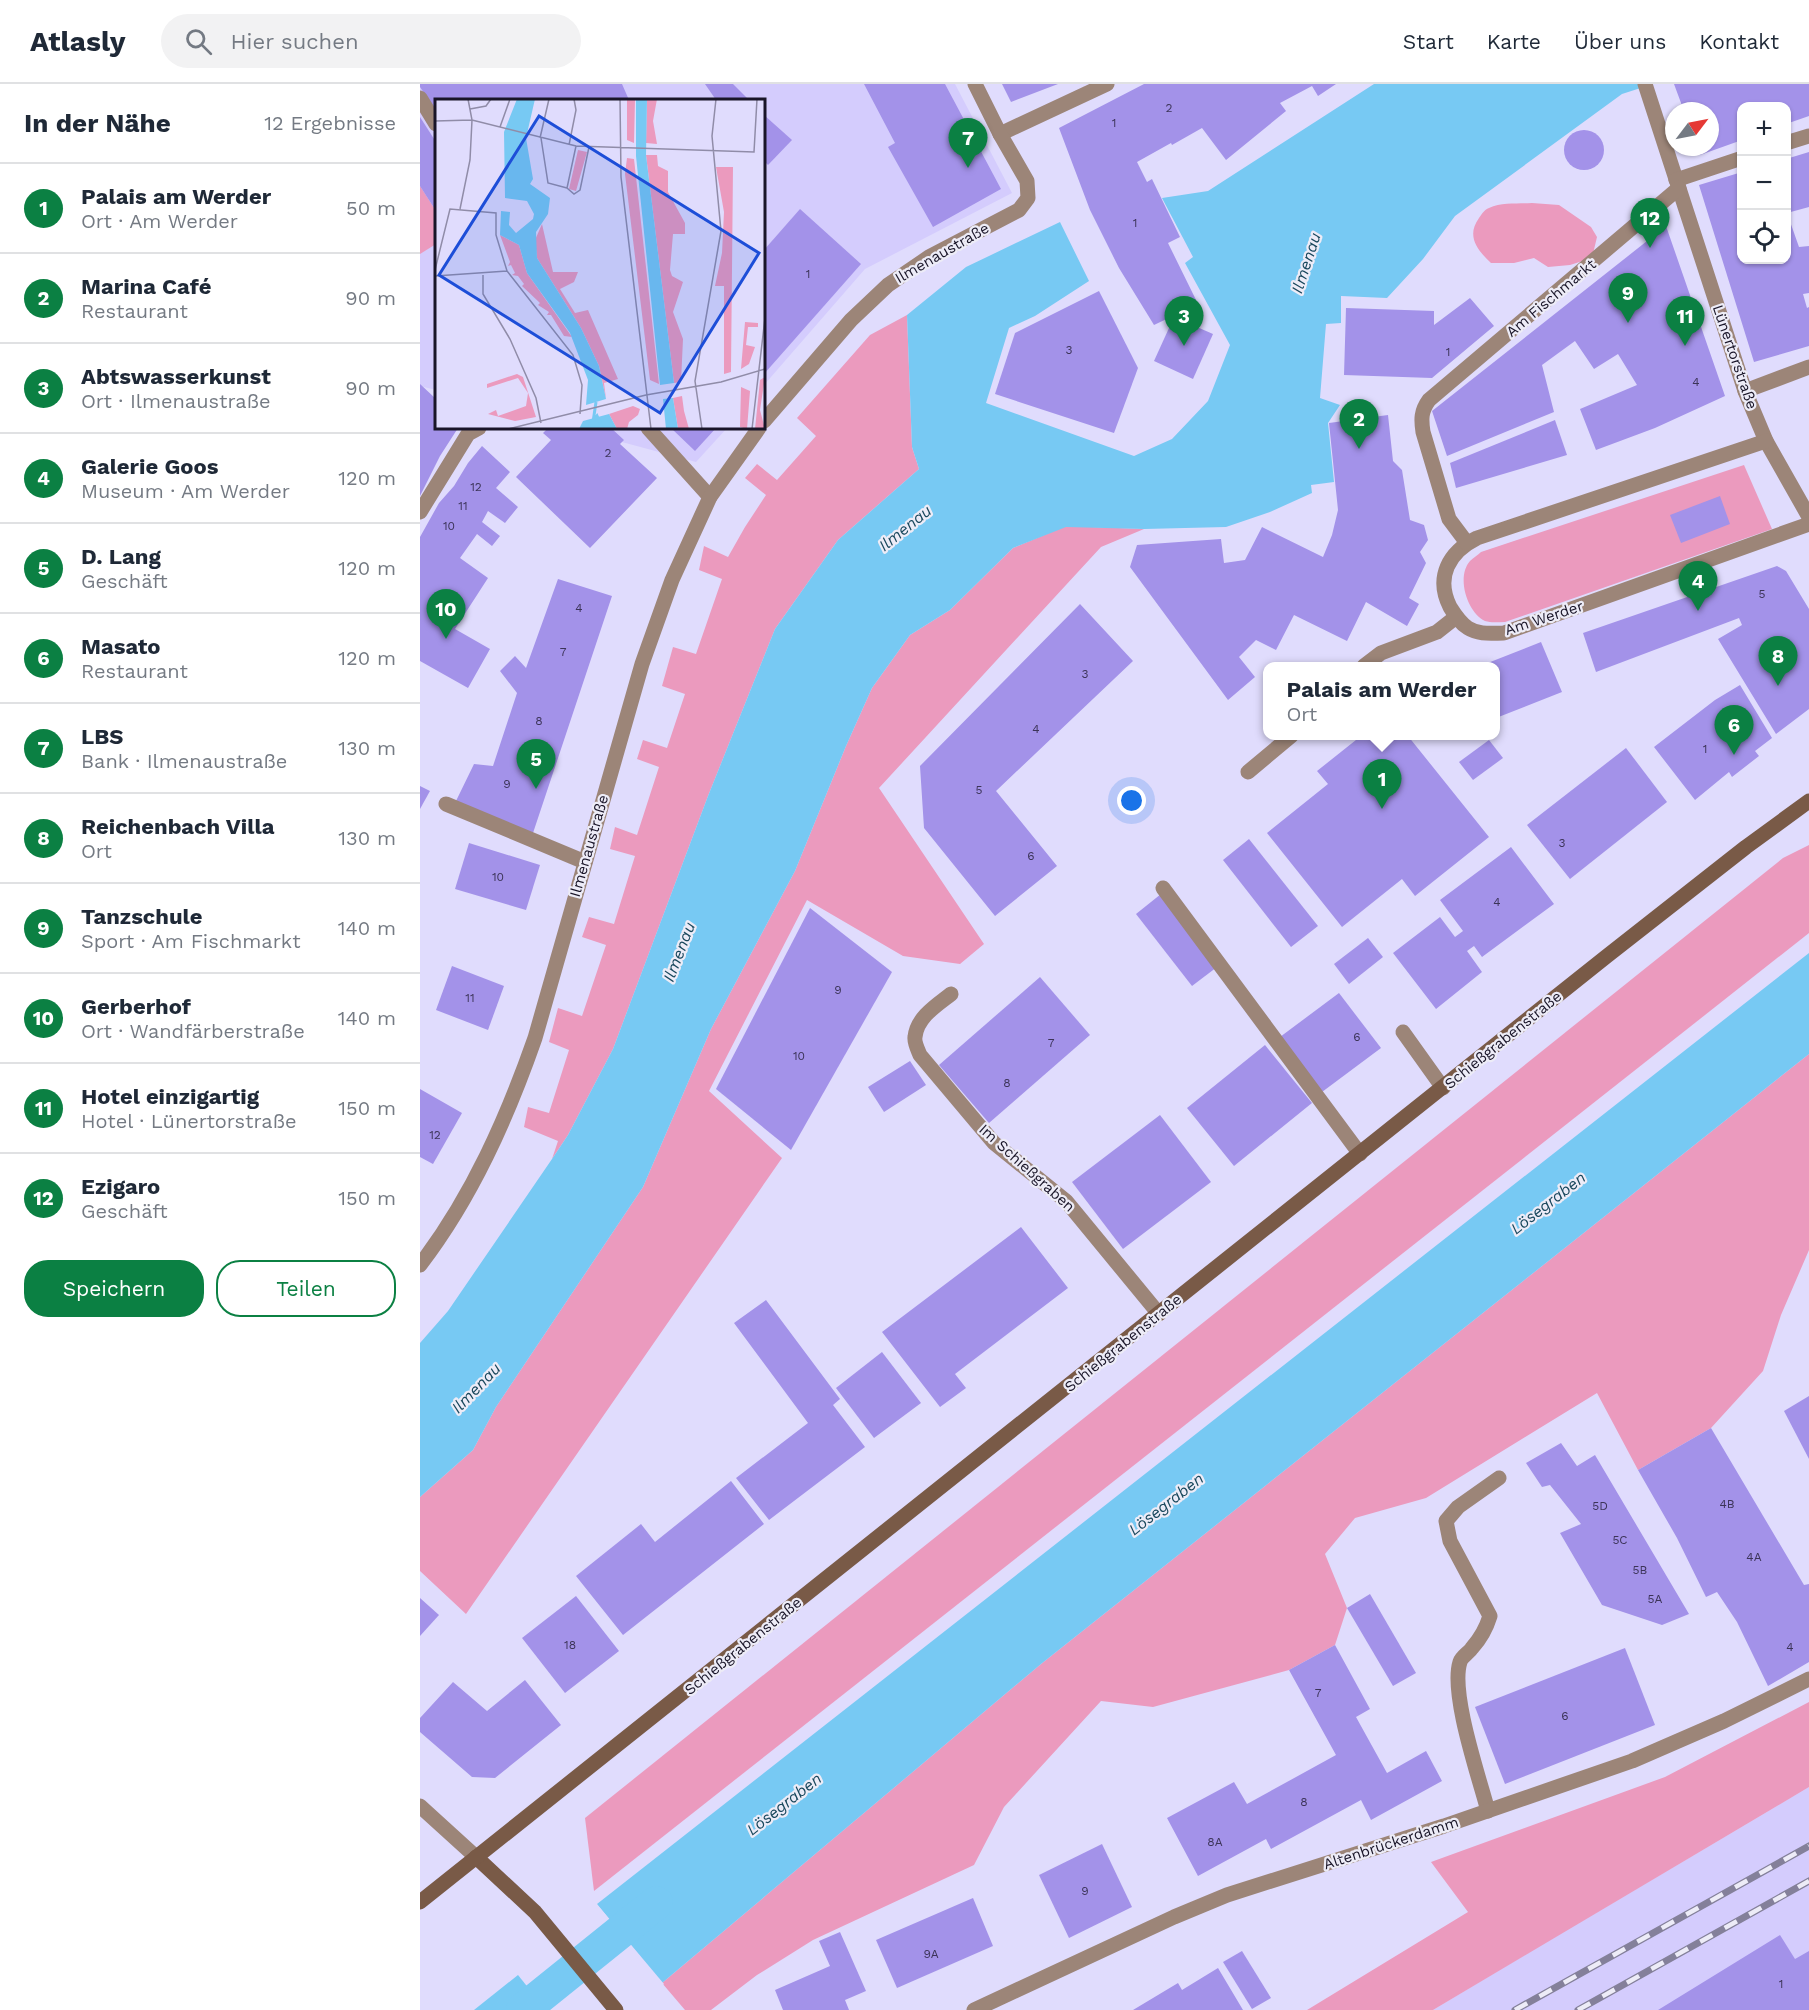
<!DOCTYPE html>
<html lang="de">
<meta charset="utf-8">
<style>
:root{--surface:#fff;--page:#f2f2f3;--text:#1f2937;--muted:#747a83;--line:#e0e1e3;--accent:#0b8043}
body{margin:0;font-family:"Work Sans",sans-serif;background:var(--page);color:var(--text)}
.controls{position:absolute;right:18px;top:18px;display:grid;overflow:hidden;border-radius:12px;box-shadow:0 2px 4px #0004}
.controls button{width:54px;height:54px;display:grid;place-items:center;padding:0;border:0;border-bottom:2px solid var(--line);background:var(--surface);color:var(--text);font:30px sans-serif}
.compass{position:absolute;left:1245px;top:18px;width:54px;height:54px;border-radius:50%;background:var(--surface);box-shadow:0 2px 4px #0004;rotate:58deg}
.you{position:absolute;left:712px;top:717px;width:21px;height:21px;margin:-15px;border:4px solid #fff;border-radius:50%;background:#1a73e8;box-shadow:0 0 0 9px #1a73e833}
.badge{display:grid;place-items:center;width:39px;height:39px;border-radius:50%;background:var(--accent);color:#fff;font-size:20px;font-weight:700}
.pin{position:absolute;translate:-50% -50px;filter:drop-shadow(0 2px 3px #0008)}
.pin::after{content:'';position:absolute;top:32px;width:21px;height:18px;background:inherit;clip-path:polygon(0 0,100% 0,50% 100%)}
.popup{position:absolute;left:843px;top:578px;width:237px;height:78px;box-sizing:border-box;display:grid;place-content:center;border-radius:12px;background:var(--surface);filter:drop-shadow(0 2px 4px #0005);font-size:20px;white-space:nowrap;color:var(--muted)}
.popup b{font-size:22px;color:var(--text)}
.popup::after{content:'';position:absolute;left:50%;top:100%;margin-left:-12px;border:12px solid transparent;border-top-color:var(--surface)}
.list{margin:0;padding:0;list-style:none}
h2{display:flex;justify-content:space-between;align-items:center;height:78px;margin:0;padding:0 24px;font-size:26px}
h2 small{font-size:20px;font-weight:400;color:var(--muted)}
.list li{display:grid;grid-template-columns:39px 1fr auto;gap:18px;align-items:center;box-sizing:border-box;height:90px;padding:0 24px;border-top:2px solid var(--line)}
.list b{display:block;font-size:22px;white-space:nowrap}
.list p{margin:0;font-size:20px;white-space:nowrap;color:var(--muted)}
.list em{font-size:20px;font-style:normal;color:var(--muted)}
.actions{display:flex;gap:12px;padding:18px 24px}
.actions a{flex:1;padding:14px 0;border:2px solid var(--accent);border-radius:24px;text-align:center;font-size:21px;color:var(--accent)}
.actions .main{background:var(--accent);color:#fff}
.icon{flex:none;width:33px;height:33px;fill:none;stroke:currentColor;stroke-width:2;stroke-linecap:round;stroke-linejoin:round}
.map{position:relative;flex:none;width:1389px;height:1926px;overflow:hidden}
header{display:flex;align-items:center;gap:36px;box-sizing:border-box;height:84px;padding:0 30px;background:var(--surface);border-bottom:2px solid var(--line)}
header strong{font-size:28px}
nav{display:flex;gap:33px;margin-inline-start:auto;font-size:21px}
.search{width:420px;height:54px;background:var(--page);display:flex;align-items:center;gap:15px;box-sizing:border-box;padding:0 21px;border-radius:33px;color:var(--muted);font-size:22px}
main{display:flex}
aside{flex:1;background:var(--surface)}
.map>svg:first-child{display:block}
.built{fill:#d4ccfd}
.green{fill:#eb9abe}
.water{fill:#77c9f3}
.pier{fill:#e0dcfd}
.lines{fill:none;stroke-linecap:round;stroke-linejoin:round}
.canal{stroke:#77c9f3;stroke-width:34}
.building{fill:#a392e9}
.service{stroke:#9c8578;stroke-width:15}
.pedestrian{stroke:#9c8578;stroke-width:15}
.minor{stroke:#9c8578;stroke-width:15}
.secondary{stroke:#795a47;stroke-width:15}
.rail-casing{stroke:#84809a;stroke-width:7}
.rail{stroke:#edecf7;stroke-width:4.5;stroke-dasharray:14;stroke-linecap:butt}
.labels{text-anchor:middle;dominant-baseline:central;stroke-width:4.5;stroke-linejoin:round;paint-order:stroke}
.number-label{font-size:12px;fill:#3c3458}
.street-label{font-size:15px;fill:#191528;stroke:#edecf7}
.water-label{font-size:16px;font-style:italic;fill:#18475c;stroke:#edecf7}
.inset-river{fill:none;stroke:#77c9f3;stroke-width:3}
.inset-road{fill:none;stroke:#908ca8;stroke-width:1.5}
.view{fill:#1d4ed8;fill-opacity:0.15;stroke:#1d4ed8;stroke-width:3}
.inset-edge{fill:none;stroke:#191528;stroke-width:3}
</style>
<header>
<strong>Atlasly</strong>
<div class="search"><svg class="icon" aria-label="search" viewBox="0 0 24 24"><circle cx="10" cy="10" r="6"/><path d="M15 15l6 6"/></svg>Hier suchen</div>
<nav><a>Start</a><a>Karte</a><a>Über uns</a><a>Kontakt</a></nav>
</header>
<main>
<aside>
<h2>In der Nähe<small>12 Ergebnisse</small></h2>
<ul class="list">
<li><span class="badge">1</span><div><b>Palais am Werder</b><p>Ort · Am Werder</p></div><em>50 m</em></li>
<li><span class="badge">2</span><div><b>Marina Café</b><p>Restaurant</p></div><em>90 m</em></li>
<li><span class="badge">3</span><div><b>Abtswasserkunst</b><p>Ort · Ilmenaustraße</p></div><em>90 m</em></li>
<li><span class="badge">4</span><div><b>Galerie Goos</b><p>Museum · Am Werder</p></div><em>120 m</em></li>
<li><span class="badge">5</span><div><b>D. Lang</b><p>Geschäft</p></div><em>120 m</em></li>
<li><span class="badge">6</span><div><b>Masato</b><p>Restaurant</p></div><em>120 m</em></li>
<li><span class="badge">7</span><div><b>LBS</b><p>Bank · Ilmenaustraße</p></div><em>130 m</em></li>
<li><span class="badge">8</span><div><b>Reichenbach Villa</b><p>Ort</p></div><em>130 m</em></li>
<li><span class="badge">9</span><div><b>Tanzschule</b><p>Sport · Am Fischmarkt</p></div><em>140 m</em></li>
<li><span class="badge">10</span><div><b>Gerberhof</b><p>Ort · Wandfärberstraße</p></div><em>140 m</em></li>
<li><span class="badge">11</span><div><b>Hotel einzigartig</b><p>Hotel · Lünertorstraße</p></div><em>150 m</em></li>
<li><span class="badge">12</span><div><b>Ezigaro</b><p>Geschäft</p></div><em>150 m</em></li>
</ul>
<div class="actions"><a class="main">Speichern</a><a>Teilen</a></div>
</aside>
<div class="map">
<svg width="1389" height="1926" viewBox="0 0 1389 1926">
<rect width="100%" height="100%" fill="#e0dcfd"/>
<g class="built">
<path d="M0 0H535L592 109 445 185 344 301V16H16V306L0 302Z"/>
<path d="M150 344H307L276 378Z"/>
<path d="M1389 1703V1926H1013L1088 1881Z"/>
</g>
<g class="green">
<path d="M0 102 16 127V160L0 170Z"/>
<path d="M1112 119 1139 121 1171 143 1177 153 1172 174 1150 181 1128 183 1114 174 1094 179H1071C1057 166 1046 152 1059 134 1062 130 1064 126 1069 124 1082 118 1098 120 1112 119Z"/>
<path d="M487 231 492 363 499 385 418 456 355 545 288 712 193 965 148 1051 132 1075 138 1057 104 1043 108 1023 129 1029 149 966 129 958 138 924 162 932 186 861 162 853 169 833 194 840 215 772 190 765 195 743 217 751 239 683 217 675 223 656 247 664 265 610 242 602 253 563 276 570 302 495 279 486 284 462 308 473 325 443 346 411 325 394 337 380 357 396 396 352 377 334 450 251Z"/>
<path d="M1324 381 1352 445 1085 538C1078 538 1071 539 1065 537 1047 528 1036 493 1050 477 1053 474 1058 471 1061 468Z"/>
<path d="M646 442 724 445 681 463 459 704 564 860 540 880 483 872 387 816 289 1007 362 1074 46 1530 0 1487V1413L53 1366 76 1323 223 1103 291 945 375 787 426 662 452 604 490 551 530 526 593 464Z"/>
<path d="M1389 761V849L174 1807 165 1734 1363 774Z"/>
<path d="M1389 970V1166L1361 1231 1343 1287 1291 1344 1218 1386 1177 1309 1006 1414 935 1434 905 1470 927 1524 915 1561 869 1586 733 1623 681 1617 584 1723 554 1781 393 1856 337 1891 291 1926H265L242 1899 621 1580Z"/>
<path d="M1389 1618V1703L1013 1926H887L1048 1828 1011 1778 1245 1693Z"/>
</g>
<g class="water">
<path d="M954 0H1233L1202 10 1035 132 1003 175 967 214 921 212V239L906 240 900 314 920 321 908 339 914 398 891 401 892 409 850 428 806 443 724 445 646 443 593 464 530 526 490 551 452 604 426 662 375 787 291 945 223 1103 76 1323 53 1366 0 1413V1259L28 1227 132 1075 148 1051 193 965 288 712 355 545 418 456 499 385 492 363 487 231 546 183 640 138 669 197 615 232 589 244 566 319 714 372 752 355 788 317 810 261 765 179 773 173 742 114 788 107Z"/>
<path d="M1389 869V970L621 1580 242 1899 177 1820Z"/>
<path d="M98 1891 126 1926H54Z"/>
</g>
<path class="pier" d="M175 1818 244 1900 243 1901H239L175 1822Z"/>
<g class="lines">
<path class="canal" d="M103 1926 236 1819"/>
</g>
<g class="building">
<path d="M0 0H202L209 16H16V27L0 3Z"/>
<path d="M285 0H313L329 16H296Z"/>
<path d="M444 0H525L581 105 513 143 468 63 475 59Z"/>
<path d="M582 0H638L591 18Z"/>
<path d="M724 0H916L898 12 892 2 860 19 866 27 806 76 782 44 752 61 751 59 717 78 727 98 732 95 760 153 748 159 778 220 734 241 699 184 670 126 639 44Z"/>
<path d="M1254 0H1389V32L1366 40V22H1322V56L1280 71 1277 63H1290V27H1264Z"/>
<path d="M344 31 372 56 348 81 344 77Z"/>
<path d="M0 33 16 58V127L0 102Z"/>
<circle cx="1164" cy="66" r="20"/>
<path d="M1389 68V123L1367 129 1379 163 1389 162V209L1383 210 1387 224 1389 223V262L1334 278 1279 101 1322 88V176H1366V75Z"/>
<path d="M380 125 441 180 344 290V166Z"/>
<path d="M1246 142 1305 312 1235 344 1176 366 1160 325 1217 301 1198 270 1174 285 1155 257 1122 281 1134 328 1027 372 1012 327Z"/>
<path d="M679 207 718 284 694 349 575 310 595 249Z"/>
<path d="M1050 214 1074 242 1012 294 924 291 926 224 1014 227V241Z"/>
<path d="M754 233 793 250 773 295 734 277Z"/>
<path d="M0 300 16 315V344H38L20 372 0 412Z"/>
<path d="M968 331 973 377 982 386 990 436 1004 441 1008 456 1000 468 1006 479 989 514 999 520 987 542 946 518 927 557 874 531 856 566 836 556 819 573 835 593 808 616 710 483 717 461 801 455 804 479 825 476 842 443 903 473 912 451 918 426 909 339Z"/>
<path d="M1135 336 1147 371 1036 404 1030 379Z"/>
<path d="M128 344H191L204 356 200 360 237 394 170 464 96 393 131 356 123 349Z"/>
<path d="M251 344H296L275 367Z"/>
<path d="M62 362 90 388 76 404 98 423 85 439 68 427 62 438 80 452 72 462 57 450 40 474 68 494 35 545 70 565 48 604 0 577V453L19 419 34 402 48 379Z"/>
<path d="M1300 412 1310 440 1261 459 1250 431Z"/>
<path d="M1357 482 1366 487 1389 525V625L1356 650 1298 555 1322 541 1319 534 1176 588 1163 549Z"/>
<path d="M138 495 192 512 112 752 36 717 54 680 73 682 97 609 80 587 95 572 106 584Z"/>
<path d="M660 520 713 577 576 707 637 782 575 832 504 744 500 682Z"/>
<path d="M1121 558 1142 608 1076 634V582H1060Z"/>
<path d="M1320 601 1352 654 1335 667 1339 672 1312 693 1309 688 1275 716 1234 663 1295 616Z"/>
<path d="M941 652H988L1069 753 995 812 982 795 922 843 847 749 908 700 897 687Z"/>
<path d="M1069 656 1083 674 1053 696 1039 678Z"/>
<path d="M1206 664 1247 718 1150 795 1107 741Z"/>
<path d="M0 702 10 707 0 725Z"/>
<path d="M829 755 898 842 871 863 803 776Z"/>
<path d="M49 759 120 781 106 826 35 805Z"/>
<path d="M1091 763 1134 820 1062 873 1054 862 1047 867 1062 888 1016 925 973 869 1020 833 1035 853 1043 847 1020 816Z"/>
<path d="M741 810 797 883 772 902 716 830Z"/>
<path d="M390 824 472 888 371 1066 296 1005Z"/>
<path d="M948 854 963 873 929 900 914 880Z"/>
<path d="M32 882 84 902 68 946 16 926Z"/>
<path d="M620 893 670 951 569 1039 519 981Z"/>
<path d="M919 909 961 964 902 1008 860 953Z"/>
<path d="M845 961 892 1019 814 1082 767 1024Z"/>
<path d="M490 977 506 1001 464 1028 448 1003Z"/>
<path d="M0 1005 42 1029 13 1080 0 1073Z"/>
<path d="M740 1031 791 1098 703 1165 652 1098Z"/>
<path d="M601 1143 648 1204 535 1290 546 1304 520 1323 462 1248Z"/>
<path d="M346 1216 420 1315 413 1321 445 1363 349 1436 316 1394 388 1339 314 1239Z"/>
<path d="M462 1268 501 1319 454 1354 416 1304Z"/>
<path d="M1389 1312V1375L1364 1327Z"/>
<path d="M1291 1344 1384 1501 1389 1500V1578L1348 1602 1317 1538 1297 1508 1286 1513 1257 1454 1218 1386Z"/>
<path d="M1141 1359 1157 1382 1175 1371 1269 1530 1242 1541 1182 1521 1140 1449 1161 1440 1130 1401 1122 1403 1106 1379Z"/>
<path d="M311 1397 344 1440 203 1551 156 1492 221 1440 235 1458Z"/>
<path d="M950 1510 996 1589 973 1602 927 1524Z"/>
<path d="M156 1512 199 1567 145 1609 102 1554Z"/>
<path d="M0 1514 19 1531 0 1552Z"/>
<path d="M915 1561 950 1625 936 1633 967 1689 1006 1667 1022 1697 951 1736 941 1716 851 1765 846 1755 778 1792 747 1734 814 1698 827 1720 916 1671 869 1586Z"/>
<path d="M1205 1564 1235 1641 1085 1700 1055 1623Z"/>
<path d="M105 1596 141 1641 75 1694 52 1693 0 1648V1634L33 1598 67 1627Z"/>
<path d="M682 1760 712 1823 649 1854 619 1791Z"/>
<path d="M553 1814 573 1862 477 1904 456 1856Z"/>
<path d="M420 1848 446 1907 425 1916 429 1926H363L355 1906 410 1882 399 1857Z"/>
<path d="M1360 1851 1375 1875 1389 1867V1926H1238Z"/>
<path d="M822 1867 851 1914 832 1925 803 1878Z"/>
<path d="M798 1884 823 1926H713L758 1899 762 1906Z"/>
</g>
<g class="lines">
<g class="service">
<path d="M944 582 961 569 1017 548 1036 533"/>
<path d="M828 688 871 652"/>
<path d="M26 720 165 778"/>
<path d="M743 804 940 1070"/>
<path d="M531 910C517 921 497 933 495 953 494 958 498 966 500 971L574 1059 646 1117 739 1230"/>
<path d="M983 948 1023 1004"/>
<path d="M1068 1727C1059 1693 1030 1609 1040 1578 1042 1572 1049 1569 1052 1564 1061 1554 1066 1545 1070 1532L1030 1457 1026 1437 1038 1423 1079 1394"/>
</g>
<path class="pedestrian" d="M580 50 687 0"/>
<g class="minor">
<path d="M1225 0 1325 307 1346 357 1389 433"/>
<path d="M0 14 16 40"/>
<path d="M1366 59 1389 52"/>
<path d="M1256 96 1322 74"/>
<path d="M1325 307 1389 283"/>
<path d="M344 337 431 236 468 201 509 173 599 126 608 114 607 97 580 50 555 0"/>
<path d="M228 344 290 413"/>
<path d="M1346 357 1057 454C1029 468 1015 493 1030 523 1035 531 1040 539 1048 544 1059 551 1072 549 1084 549L1389 440"/>
<path d="M0 428 48 350 59 344"/>
<path d="M1047 459 1029 435 1003 348C1001 335 1001 327 1009 316L1259 104"/>
<path d="M0 1181C52 1113 87 1034 115 954L222 580 252 496 290 413 339 344"/>
<path d="M0 1722 56 1773"/>
<path d="M554 1926 754 1833 807 1811 1024 1742 1212 1677 1304 1637 1389 1595"/>
</g>
<g class="secondary">
<path d="M56 1773 115 1828 196 1926"/>
<path d="M0 1818 1187 872 1326 763 1389 717"/>
</g>
<g class="rail-casing">
<g id="rail">
<path d="M1095 1926 1389 1762"/>
<path d="M1158 1926 1389 1797"/>
</g>
</g>
<use href="#rail" class="rail"/>
</g>
<g class="labels">
<g class="number-label">
<text x="749" y="24">2</text>
<text x="694" y="39">1</text>
<text x="715" y="139">1</text>
<text x="388" y="190">1</text>
<text x="649" y="266">3</text>
<text x="1028" y="268">1</text>
<text x="1276" y="298">4</text>
<text x="188" y="369">2</text>
<text x="56" y="403">12</text>
<text x="43" y="422">11</text>
<text x="29" y="442">10</text>
<text x="1342" y="510">5</text>
<text x="159" y="524">4</text>
<text x="143" y="568">7</text>
<text x="665" y="590">3</text>
<text x="119" y="637">8</text>
<text x="616" y="645">4</text>
<text x="1285" y="665">1</text>
<text x="87" y="700">9</text>
<text x="559" y="706">5</text>
<text x="1142" y="759">3</text>
<text x="611" y="772">6</text>
<text x="78" y="793">10</text>
<text x="1077" y="818">4</text>
<text x="418" y="906">9</text>
<text x="50" y="914">11</text>
<text x="937" y="953">6</text>
<text x="631" y="959">7</text>
<text x="379" y="972">10</text>
<text x="587" y="999">8</text>
<text x="15" y="1051">12</text>
<text x="1307" y="1420">4B</text>
<text x="1180" y="1422">5D</text>
<text x="1200" y="1456">5C</text>
<text x="1334" y="1473">4A</text>
<text x="1220" y="1486">5B</text>
<text x="1235" y="1515">5A</text>
<text x="150" y="1561">18</text>
<text x="1370" y="1563">4</text>
<text x="898" y="1609">7</text>
<text x="1145" y="1632">6</text>
<text x="884" y="1718">8</text>
<text x="795" y="1758">8A</text>
<text x="665" y="1807">9</text>
<text x="511" y="1870">9A</text>
<text x="1361" y="1900">1</text>
</g>
<g class="street-label">
<text transform="translate(522 169) rotate(-30)">Ilmenaustraße</text>
<text transform="translate(1131 214) rotate(-40)">Am Fischmarkt</text>
<text transform="translate(1315 273) rotate(71)">Lünertorstraße</text>
<text transform="translate(1124 534) rotate(-18)">Am Werder</text>
<text transform="translate(169 762) rotate(-74)">Ilmenaustraße</text>
<text transform="translate(1083 956) rotate(-39)">Schießgrabenstraße</text>
<text transform="translate(607 1084) rotate(42)">Im Schießgraben</text>
<text transform="translate(703 1259) rotate(-39)">Schießgrabenstraße</text>
<text transform="translate(323 1562) rotate(-39)">Schießgrabenstraße</text>
<text transform="translate(971 1759) rotate(-18)">Altenbrückerdamm</text>
</g>
<g class="water-label">
<text transform="translate(886 179) rotate(-72)">Ilmenau</text>
<text transform="translate(485 444) rotate(-39)">Ilmenau</text>
<text transform="translate(259 868) rotate(-69)">Ilmenau</text>
<text transform="translate(1128 1119) rotate(-38)">Lösegraben</text>
<text transform="translate(56 1304) rotate(-46)">Ilmenau</text>
<text transform="translate(746 1420) rotate(-38)">Lösegraben</text>
<text transform="translate(364 1720) rotate(-38)">Lösegraben</text>
</g>
</g>
<g transform="translate(15 15)">
<rect width="330" height="330" fill="#e0dcfd"/>
<path d="M192 0H200L199 44 192 41ZM212 0H222L218 22 222 45 211 44ZM143 51 152 53 141 92 134 90ZM211 56H222L223 67 233 72V93L250 124V135H238L235 171 237 177 248 183 238 213 248 240 246 283 239 284ZM192 59 199 60 224 285 215 281 190 75ZM281 68H298L296 273 289 275V187H280L287 154 289 113ZM107 125 118 173H143L139 183 125 190 140 214 153 211 183 280 169 284 171 300 164 267 146 229 102 159 100 141ZM65 136 84 146 92 174 137 238 129 237 116 216H112L114 213 103 206 105 204 87 187 89 185 83 177 77 176 80 174 76 166 73 167 75 163ZM310 223 323 224V228H313L311 246 320 248 314 265 306 270ZM82 275 88 278 101 318 80 322 53 315 61 311 63 317 91 307 93 294 83 279 52 289V285ZM330 278 325 311 330 330H320L325 281ZM306 288 315 292 312 330 305 328ZM247 297 249 312 254 330H243L238 299ZM198 307 205 310 203 316 194 323 192 330H182L174 315Z" fill="#eb9abe"/>
<path d="M82 0H100L91 39 98 80 95 85 115 99 113 115 101 133 102 159 146 229 164 267 171 300 151 306 153 281 135 234 92 174 84 146 65 136 66 112 75 113 74 126 81 134 98 120 99 115 92 102 70 99 69 33ZM201 0H212L211 56 239 284 225 286 201 57ZM238 299 243 330H231L228 300ZM174 315 182 330H144L148 322Z" fill="#77c9f3"/>
<path class="inset-river" d="M152 330 162 317 168 330M157 330 161 303"/>
<path class="inset-road" d="M185 0 186 78 216 330M35 10 51 7 56 0M0 22 37 21 141 47 319 53 322 0M65 28 75 0M105 39 114 0M106 39 113 84 132 89M134 46 141 11 139 0M141 47 132 89 139 95 145 91 154 48M25 110 35 61 37 21 33 0M0 171 15 110 61 114V136L72 172 138 256 147 286 145 315M48 176V195L75 240 101 299 106 324M0 177 72 172M211 296 286 283 330 270M73 330 211 296M267 330 260 282 286 132 277 37 281 0M317 330 330 219"/>
<path class="view" d="M104 17 324 154 225 314 4 176Z"/>
<rect width="330" height="330" class="inset-edge"/>
</g>
</svg>
<div class="controls">
<button>+</button>
<button>−</button>
<button><svg class="icon" aria-label="locate" viewBox="0 0 24 24"><circle cx="12" cy="12" r="6"/><path d="M12 2v4M12 18v4M2 12h4M18 12h4"/></svg></button>
</div>
<svg class="compass" viewBox="-18 -18 36 36"><path d="M0-13l5 13h-10z" fill="#e53935"/><path d="M0 13l5-13h-10z" fill="#747a83"/></svg>
<div class="you"></div>
<div class="pin badge" style="left:962px;top:725px">1</div>
<div class="popup"><b>Palais am Werder</b>Ort</div>
<div class="pin badge" style="left:939px;top:365px">2</div>
<div class="pin badge" style="left:764px;top:262px">3</div>
<div class="pin badge" style="left:1278px;top:527px">4</div>
<div class="pin badge" style="left:116px;top:705px">5</div>
<div class="pin badge" style="left:1314px;top:671px">6</div>
<div class="pin badge" style="left:548px;top:84px">7</div>
<div class="pin badge" style="left:1358px;top:602px">8</div>
<div class="pin badge" style="left:1208px;top:239px">9</div>
<div class="pin badge" style="left:26px;top:555px">10</div>
<div class="pin badge" style="left:1265px;top:262px">11</div>
<div class="pin badge" style="left:1230px;top:164px">12</div>
</div>
</main>
